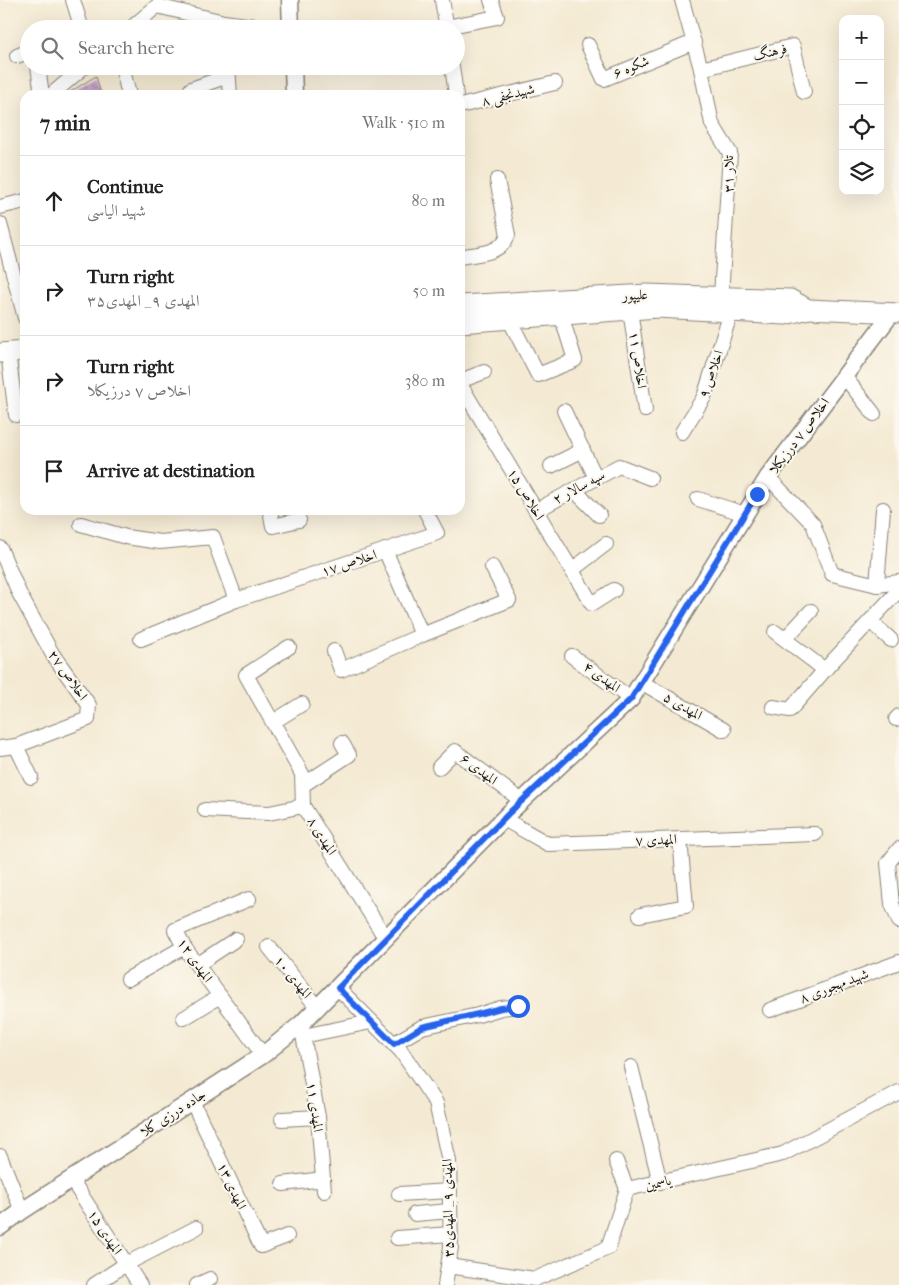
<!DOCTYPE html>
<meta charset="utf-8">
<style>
:root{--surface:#fff;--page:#f2f2f2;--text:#222;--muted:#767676;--line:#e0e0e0}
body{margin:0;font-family:"IM FELL French Canon",Amiri,serif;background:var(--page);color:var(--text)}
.controls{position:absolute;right:15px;top:15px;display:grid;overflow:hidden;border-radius:10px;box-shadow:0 5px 20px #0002}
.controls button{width:45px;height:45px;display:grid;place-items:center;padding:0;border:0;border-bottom:1px solid var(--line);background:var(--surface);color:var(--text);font:25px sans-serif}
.stop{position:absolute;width:15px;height:15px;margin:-11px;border:4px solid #2563eb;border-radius:50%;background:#fff}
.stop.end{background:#2563eb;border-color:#fff;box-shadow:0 1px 5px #0008}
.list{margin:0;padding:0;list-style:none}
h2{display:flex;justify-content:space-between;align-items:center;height:65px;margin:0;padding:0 20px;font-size:21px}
h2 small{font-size:16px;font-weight:400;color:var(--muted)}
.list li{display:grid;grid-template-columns:32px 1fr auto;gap:15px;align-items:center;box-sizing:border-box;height:90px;padding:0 20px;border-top:1px solid var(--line)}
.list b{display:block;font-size:19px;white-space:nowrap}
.list p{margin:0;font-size:16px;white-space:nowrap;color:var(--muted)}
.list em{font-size:16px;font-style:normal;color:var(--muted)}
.icon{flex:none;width:28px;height:28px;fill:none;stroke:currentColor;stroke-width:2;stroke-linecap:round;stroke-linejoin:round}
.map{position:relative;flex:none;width:899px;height:1285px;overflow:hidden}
.search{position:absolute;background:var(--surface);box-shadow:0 5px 20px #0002;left:20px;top:20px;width:445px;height:55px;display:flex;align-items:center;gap:12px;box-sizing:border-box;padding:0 18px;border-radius:28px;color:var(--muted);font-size:19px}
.panel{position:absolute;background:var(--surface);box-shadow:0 5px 20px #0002;left:20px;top:90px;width:445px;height:425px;border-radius:15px}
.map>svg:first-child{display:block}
.building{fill:url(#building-cross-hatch)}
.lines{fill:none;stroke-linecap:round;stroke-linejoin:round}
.minor-casing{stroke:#888378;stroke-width:16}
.tertiary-casing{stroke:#888378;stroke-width:19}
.secondary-casing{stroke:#888378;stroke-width:21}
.minor{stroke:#fff;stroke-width:14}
.tertiary{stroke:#fff;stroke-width:16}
.secondary{stroke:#fff;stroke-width:19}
.route{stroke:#2563eb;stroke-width:6}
.labels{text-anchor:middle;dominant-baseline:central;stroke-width:4;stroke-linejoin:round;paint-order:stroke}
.street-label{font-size:14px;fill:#1c1c1c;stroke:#fbf7ec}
</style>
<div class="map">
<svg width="899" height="1285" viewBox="0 0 899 1285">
<defs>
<pattern id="building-cross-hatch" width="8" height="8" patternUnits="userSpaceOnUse" patternTransform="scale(1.25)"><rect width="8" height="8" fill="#c79ece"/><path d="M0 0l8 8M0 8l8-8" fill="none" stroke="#a180a6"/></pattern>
</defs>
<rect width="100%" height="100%" fill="#fbf7ec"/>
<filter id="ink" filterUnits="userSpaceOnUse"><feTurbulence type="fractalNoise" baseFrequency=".02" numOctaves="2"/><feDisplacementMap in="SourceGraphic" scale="10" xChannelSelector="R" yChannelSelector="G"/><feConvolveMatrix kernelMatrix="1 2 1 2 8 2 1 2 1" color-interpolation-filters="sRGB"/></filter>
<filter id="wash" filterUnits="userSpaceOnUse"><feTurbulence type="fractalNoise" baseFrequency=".0096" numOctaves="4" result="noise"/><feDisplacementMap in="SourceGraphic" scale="20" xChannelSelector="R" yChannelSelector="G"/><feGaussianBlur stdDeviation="1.12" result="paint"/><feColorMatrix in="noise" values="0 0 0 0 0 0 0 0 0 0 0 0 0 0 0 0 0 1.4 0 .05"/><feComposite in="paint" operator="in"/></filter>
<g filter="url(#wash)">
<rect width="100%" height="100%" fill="#f4ead3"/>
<g id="blocks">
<path class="building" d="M96 76 101 95H65Z"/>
</g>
</g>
<g filter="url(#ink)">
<use href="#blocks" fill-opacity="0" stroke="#888378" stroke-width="1"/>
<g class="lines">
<g class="minor-casing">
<g id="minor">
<path d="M73 0 82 29"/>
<path d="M442 0 447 29"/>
<path d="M682 0 701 69 712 124 730 153 721 296"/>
<path d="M446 27 497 17 491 0"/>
<path d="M130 29 157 6 224 22 276 29"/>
<path d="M588 45 604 79 694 42"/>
<path d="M17 56 29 51"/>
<path d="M38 66 42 95"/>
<path d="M122 66 129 95"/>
<path d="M228 66 230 95"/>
<path d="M452 66 456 95"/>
<path d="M701 69 793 46 804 92"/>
<path d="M191 89 228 76"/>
<path d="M51 95 85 66"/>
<path d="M460 106 555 83"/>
<path d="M0 207 25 201"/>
<path d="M0 224 25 318"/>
<path d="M460 257C479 253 500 255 508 235L497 180"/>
<path d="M630 310 645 410"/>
<path d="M509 319 538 375 575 360 561 315"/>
<path d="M8 352 16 415"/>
<path d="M844 376 874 414"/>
<path d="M460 381 484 372"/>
<path d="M460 384 592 604 614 590"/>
<path d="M564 411 596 478"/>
<path d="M682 432 704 397 731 312"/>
<path d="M551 466 583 450"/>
<path d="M768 477 813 524 832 574 877 585 899 582"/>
<path d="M574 490 599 515"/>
<path d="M698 499 745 514"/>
<path d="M270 510 273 526 299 520"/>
<path d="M537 510 619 466 650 478"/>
<path d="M81 524 126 537 160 542 213 537 236 600"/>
<path d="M0 548 20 595 53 655 89 705 88 719 16 746 0 748"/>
<path d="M572 570 606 544"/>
<path d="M877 585 883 509"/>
<path d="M870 621 891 640"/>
<path d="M775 632 825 670"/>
<path d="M422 635 509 600 492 567"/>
<path d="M141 639 236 600 437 533 425 510"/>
<path d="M785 639 811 611"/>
<path d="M289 647 246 675 302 774 303 806 386 939"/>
<path d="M334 651 341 670 422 635 385 550"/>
<path d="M572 656 631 699"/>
<path d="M641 682 724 730"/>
<path d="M773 707 790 710 830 664 899 590"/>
<path d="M896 719 899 716"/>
<path d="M273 722 302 704"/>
<path d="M16 746 31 777"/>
<path d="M439 767 455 751 522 801"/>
<path d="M303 785 349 755 342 743"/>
<path d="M205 810 269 813 303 806"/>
<path d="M504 819 548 844 815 834"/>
<path d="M899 849 888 863 892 904 899 921"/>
<path d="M249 899 175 930 184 947 263 1055"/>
<path d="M640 915 686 906 680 839"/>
<path d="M269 947 318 1008"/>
<path d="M197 965 236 939"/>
<path d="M128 979 184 947"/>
<path d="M338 988 401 1051 436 1103 449 1161 451 1247 445 1285"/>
<path d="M770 1010 899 962"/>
<path d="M184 1018 220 996"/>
<path d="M301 1024 318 1117 324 1191"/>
<path d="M303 1036 371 1022"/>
<path d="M393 1044 422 1027 478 1015 501 1008 518 1006"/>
<path d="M631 1067 660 1182"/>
<path d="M192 1101 261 1246 287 1236"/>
<path d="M282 1119 318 1117"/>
<path d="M0 1156 22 1211"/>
<path d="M616 1161 627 1189"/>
<path d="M71 1179 140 1285"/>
<path d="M283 1184 323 1179"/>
<path d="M399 1194 450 1191"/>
<path d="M415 1214 450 1211"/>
<path d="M397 1238 450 1234"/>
<path d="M448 1266 535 1279 608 1248 627 1189 783 1154 899 1092"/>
<path d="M94 1285 126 1264 196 1228"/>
<path d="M197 1285 210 1279"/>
</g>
</g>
<g class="tertiary-casing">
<g id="tertiary">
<path d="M290 0 291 29"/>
<path d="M293 66 294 95"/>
<path d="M0 1227 22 1211 263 1055 301 1024 510 812 631 699 768 477 892 313"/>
</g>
</g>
<g class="secondary-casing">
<g id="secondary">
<path d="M460 305 647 294 790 299 808 309 785 315 657 308 460 323"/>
<path d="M808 309 899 313"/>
<path d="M0 353 25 351"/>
</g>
</g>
<use href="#minor" class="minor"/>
<use href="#tertiary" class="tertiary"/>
<use href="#secondary" class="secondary"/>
</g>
</g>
<g class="lines" filter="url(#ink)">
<path class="route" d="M518 1006 501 1008 478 1014 422 1027 394 1044 338 988 510 812 631 699 757 494"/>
</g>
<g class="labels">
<g class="street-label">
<text transform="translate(770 52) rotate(-13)">فرهنگ</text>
<text transform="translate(631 67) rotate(-22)">شکوه ۶</text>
<text transform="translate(508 95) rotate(-14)">شهیدنجفی ۸</text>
<text transform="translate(728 174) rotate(-90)">تلار ۳۱</text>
<text transform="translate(635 295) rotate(-2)">علیپور</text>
<text transform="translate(638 360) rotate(82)">اخلاص ۱۱</text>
<text transform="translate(711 374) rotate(-71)">اخلاص ۹</text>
<text transform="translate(799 436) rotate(-53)">اخلاص ۷ درزیکلا</text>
<text transform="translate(579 487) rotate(-28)">سپه سالار ۲</text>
<text transform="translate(526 494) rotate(59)">اخلاص ۱۵</text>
<text transform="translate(349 563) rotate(-18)">اخلاص ۱۷</text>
<text transform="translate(68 675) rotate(55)">اخلاص ۲۷</text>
<text transform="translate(602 677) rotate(36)">المهدی ۴</text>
<text transform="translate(683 706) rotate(30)">المهدی ۵</text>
<text transform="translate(479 769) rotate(37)">المهدی ۶</text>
<text transform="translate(322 836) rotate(58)">المهدی ۸</text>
<text transform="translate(656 840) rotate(-2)">المهدی ۷</text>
<text transform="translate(195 960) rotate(55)">المهدی ۱۲</text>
<text transform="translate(293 977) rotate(51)">المهدی ۱۰</text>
<text transform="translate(834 986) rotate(-21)">شهید مهجوری ۸</text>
<text transform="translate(315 1107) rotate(82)">المهدی ۱۱</text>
<text transform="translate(173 1113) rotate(-33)">جاده درزی کلا</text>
<text transform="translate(658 1183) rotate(-13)">یاسمین</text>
<text transform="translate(232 1186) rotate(65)">المهدی ۱۳</text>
<text transform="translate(448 1208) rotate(-91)">المهدی ۹_ المهدی۳۵</text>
<text transform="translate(105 1232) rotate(57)">المهدی ۱۵</text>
</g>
</g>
</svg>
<div class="controls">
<button>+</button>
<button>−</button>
<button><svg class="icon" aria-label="locate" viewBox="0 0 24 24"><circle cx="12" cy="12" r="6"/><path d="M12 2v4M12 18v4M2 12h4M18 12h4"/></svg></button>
<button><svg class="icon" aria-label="layers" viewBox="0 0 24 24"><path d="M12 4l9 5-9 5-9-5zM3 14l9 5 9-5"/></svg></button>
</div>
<div class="stop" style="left:518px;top:1006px"></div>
<div class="stop end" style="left:757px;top:494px"></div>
<div class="search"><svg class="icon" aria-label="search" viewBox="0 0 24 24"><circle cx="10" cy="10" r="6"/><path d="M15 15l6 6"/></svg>Search here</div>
<section class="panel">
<h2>7 min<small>Walk · 510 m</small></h2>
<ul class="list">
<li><svg class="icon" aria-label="ahead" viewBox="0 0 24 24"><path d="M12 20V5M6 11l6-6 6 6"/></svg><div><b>Continue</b><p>شهید الیاسی</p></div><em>80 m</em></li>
<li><svg class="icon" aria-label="right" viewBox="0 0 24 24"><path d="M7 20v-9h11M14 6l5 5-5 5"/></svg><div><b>Turn right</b><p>المهدی ۹_ المهدی۳۵</p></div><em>50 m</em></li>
<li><svg class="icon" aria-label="right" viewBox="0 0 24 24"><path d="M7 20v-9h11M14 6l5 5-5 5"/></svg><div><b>Turn right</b><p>اخلاص ۷ درزیکلا</p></div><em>380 m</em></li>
<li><svg class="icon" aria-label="arrive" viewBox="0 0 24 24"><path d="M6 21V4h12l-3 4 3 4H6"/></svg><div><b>Arrive at destination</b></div></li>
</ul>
</section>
</div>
